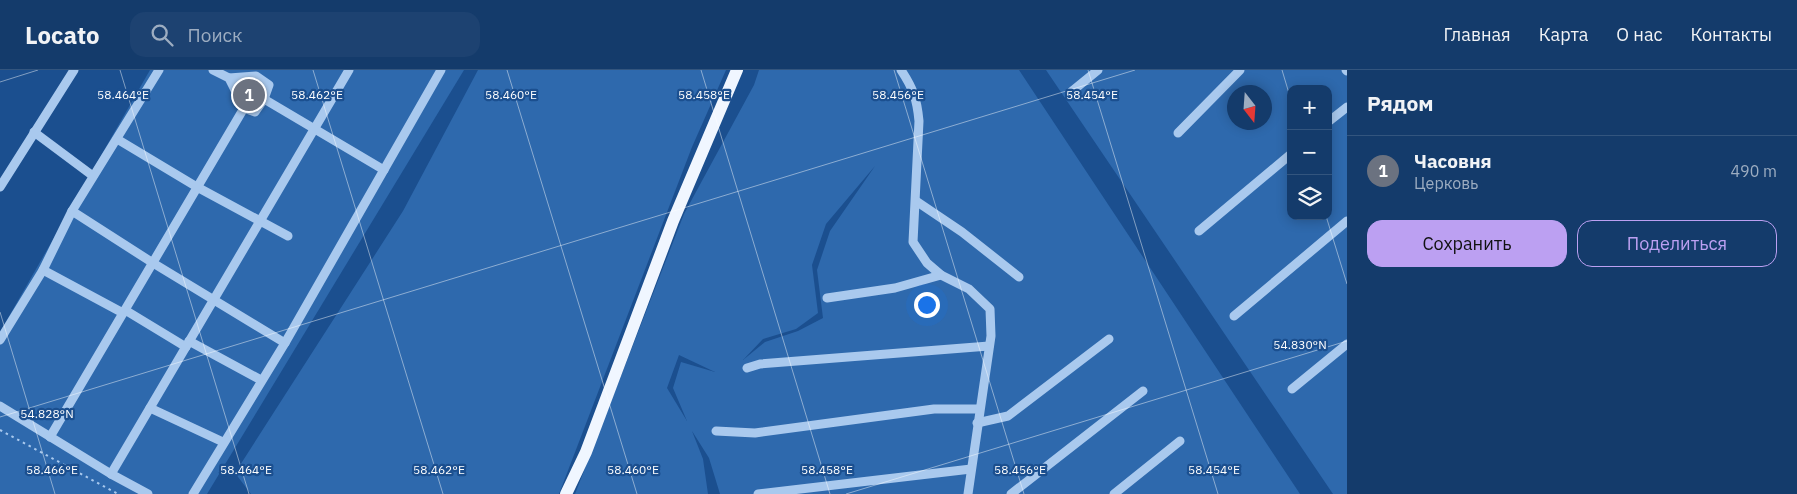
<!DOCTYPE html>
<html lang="ru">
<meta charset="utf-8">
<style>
:root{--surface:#143b6b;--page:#1d4271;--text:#f1f3f6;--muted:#9dadc1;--line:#33557e;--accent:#bca0f2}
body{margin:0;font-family:"IBM Plex Sans",sans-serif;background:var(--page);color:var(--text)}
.controls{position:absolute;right:15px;top:15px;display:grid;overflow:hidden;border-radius:10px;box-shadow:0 2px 12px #0003}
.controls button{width:45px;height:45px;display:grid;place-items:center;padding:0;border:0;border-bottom:1px solid var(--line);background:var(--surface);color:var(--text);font:25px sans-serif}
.compass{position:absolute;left:1227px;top:15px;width:45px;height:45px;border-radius:50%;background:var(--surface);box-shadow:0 2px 12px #0003;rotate:163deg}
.you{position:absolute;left:926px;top:234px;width:18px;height:18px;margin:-12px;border:4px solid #fff;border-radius:50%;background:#1a73e8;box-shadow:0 0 0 8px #1a73e833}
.badge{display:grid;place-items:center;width:32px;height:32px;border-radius:50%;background:var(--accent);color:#fff;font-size:16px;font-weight:700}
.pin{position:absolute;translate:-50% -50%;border:2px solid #fff;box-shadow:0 1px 5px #0006}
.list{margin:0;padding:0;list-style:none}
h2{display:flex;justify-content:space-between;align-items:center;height:65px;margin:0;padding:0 20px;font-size:21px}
h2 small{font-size:16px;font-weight:400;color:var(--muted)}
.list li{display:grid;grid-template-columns:32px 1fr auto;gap:15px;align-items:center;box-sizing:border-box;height:70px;padding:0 20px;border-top:1px solid var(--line)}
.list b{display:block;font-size:19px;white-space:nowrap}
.list p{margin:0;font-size:16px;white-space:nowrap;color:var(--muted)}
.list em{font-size:16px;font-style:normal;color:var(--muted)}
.actions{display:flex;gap:10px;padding:15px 20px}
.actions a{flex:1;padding:11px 0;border:1px solid var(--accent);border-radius:15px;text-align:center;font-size:18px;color:var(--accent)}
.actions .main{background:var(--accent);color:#111}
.icon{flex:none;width:28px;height:28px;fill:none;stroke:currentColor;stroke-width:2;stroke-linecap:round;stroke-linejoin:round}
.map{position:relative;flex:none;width:1347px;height:424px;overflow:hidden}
header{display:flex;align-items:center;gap:30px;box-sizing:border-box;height:70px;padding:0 25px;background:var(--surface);border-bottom:1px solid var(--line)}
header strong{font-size:24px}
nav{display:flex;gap:28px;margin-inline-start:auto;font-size:18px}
.search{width:350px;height:45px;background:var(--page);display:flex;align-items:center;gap:12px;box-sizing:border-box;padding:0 18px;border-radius:15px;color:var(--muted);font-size:19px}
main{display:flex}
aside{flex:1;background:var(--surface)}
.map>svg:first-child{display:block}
.green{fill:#2e69ad;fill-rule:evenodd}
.building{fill:#4478b7}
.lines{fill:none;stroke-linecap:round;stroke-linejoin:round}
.path{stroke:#a9c9ee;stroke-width:2;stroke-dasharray:2.5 4;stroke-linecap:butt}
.minor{stroke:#a9c9ee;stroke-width:9}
.major{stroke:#f0f6ff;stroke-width:12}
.ticks{fill:none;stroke:#fff;stroke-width:1;stroke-opacity:0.45}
.ticks-label{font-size:12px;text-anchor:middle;fill:#fff;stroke:#1b4f8f;stroke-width:4.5;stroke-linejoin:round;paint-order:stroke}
</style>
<header>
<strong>Locato</strong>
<div class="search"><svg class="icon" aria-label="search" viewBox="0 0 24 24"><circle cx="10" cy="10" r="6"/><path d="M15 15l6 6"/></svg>Поиск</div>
<nav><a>Главная</a><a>Карта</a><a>О нас</a><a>Контакты</a></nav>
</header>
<main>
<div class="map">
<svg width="1347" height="424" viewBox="0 0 1347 424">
<rect width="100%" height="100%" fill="#1b4f8f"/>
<g class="green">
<path d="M150 0H464L207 424H0V262Z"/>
<path d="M478 0H726L692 77 559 424H251L235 403 403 141Z"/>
<path d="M759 0H1019L1300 424H720L709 388 692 361 703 389 708 424H575L684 144 754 15ZM875 96 830 161 817 200 823 248 798 261 765 272 743 290 763 269 796 259 818 243 812 195 826 154ZM679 285 715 302 681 292 673 318 687 351 667 318Z"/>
<path d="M1046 0H1347V424H1333ZM1291 19H1328V146H1291ZM1234 22H1264V52H1234Z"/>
</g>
<path class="building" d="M234 12H261L264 14 255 28 256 29 252 37 248 35Z"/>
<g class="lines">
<path class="path" d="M0 360 118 424"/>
<g class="minor">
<path d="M901 0C913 18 917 29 919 51L913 172 927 193 941 205 969 219 990 239 991 266 968 424"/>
<path d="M1346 0 1347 1"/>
<path d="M229 8 256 6 269 15 264 29"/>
<path d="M1071 22 1098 0"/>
<path d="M244 38 255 42 264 29 384 100"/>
<path d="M1328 52 1347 37"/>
<path d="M34 62 93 106"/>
<path d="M1178 63 1240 0"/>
<path d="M117 69 197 117 288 166"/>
<path d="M0 117 74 0"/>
<path d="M916 131 962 162 1019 207"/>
<path d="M72 141 153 193 285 273"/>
<path d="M1199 161 1291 84"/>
<path d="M43 200 123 243"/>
<path d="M827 228 895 218 941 205"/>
<path d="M125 240 186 277"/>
<path d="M1234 246 1347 151"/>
<path d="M0 270 43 200 72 141 159 0"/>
<path d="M189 271 261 310"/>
<path d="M747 298 760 294 989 276"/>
<path d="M1292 319 1347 274"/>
<path d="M0 336 111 404 148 424"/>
<path d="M150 338 223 372"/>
<path d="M977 353 1008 346 1109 269"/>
<path d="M716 361 755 363 934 339H979"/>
<path d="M50 367 244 38 229 8 213 0"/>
<path d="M111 404 349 0"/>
<path d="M193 424 285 273 441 0"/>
<path d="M758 424 971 399"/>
<path d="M1011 424 1143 321"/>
<path d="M1114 424 1180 371"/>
</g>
<path class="major" d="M566 424 586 382 673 151 737 0"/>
</g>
<path class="ticks" d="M120 0 249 424M313 0 443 424M507 0 637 424M701 0 830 424M894 0 1024 424M1088 0 1218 424M1282 0 1291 30M0 12 38 0M1326 146 1347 214M0 242 55 424M0 347 1135 0M846 424 1347 271"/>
<g class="ticks-label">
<text x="123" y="29">58.464°E</text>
<text x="317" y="29">58.462°E</text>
<text x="511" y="29">58.460°E</text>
<text x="704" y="29">58.458°E</text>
<text x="898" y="29">58.456°E</text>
<text x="1092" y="29">58.454°E</text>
<text x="1300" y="279">54.830°N</text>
<text x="47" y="348">54.828°N</text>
<text x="52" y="404">58.466°E</text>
<text x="246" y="404">58.464°E</text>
<text x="439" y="404">58.462°E</text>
<text x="633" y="404">58.460°E</text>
<text x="827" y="404">58.458°E</text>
<text x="1020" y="404">58.456°E</text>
<text x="1214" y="404">58.454°E</text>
</g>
</svg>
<div class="controls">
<button>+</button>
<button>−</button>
<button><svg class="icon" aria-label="layers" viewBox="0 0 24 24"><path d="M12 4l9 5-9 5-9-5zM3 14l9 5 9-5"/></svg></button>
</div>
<svg class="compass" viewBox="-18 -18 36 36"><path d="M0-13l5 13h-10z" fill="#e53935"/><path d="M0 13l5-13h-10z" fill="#9dadc1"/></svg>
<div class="you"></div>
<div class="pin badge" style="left:249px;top:25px;background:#6b7280">1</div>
</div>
<aside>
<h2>Рядом<small></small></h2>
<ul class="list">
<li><span class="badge" style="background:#6b7280">1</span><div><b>Часовня</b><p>Церковь</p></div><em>490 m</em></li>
</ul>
<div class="actions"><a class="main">Сохранить</a><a>Поделиться</a></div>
</aside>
</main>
